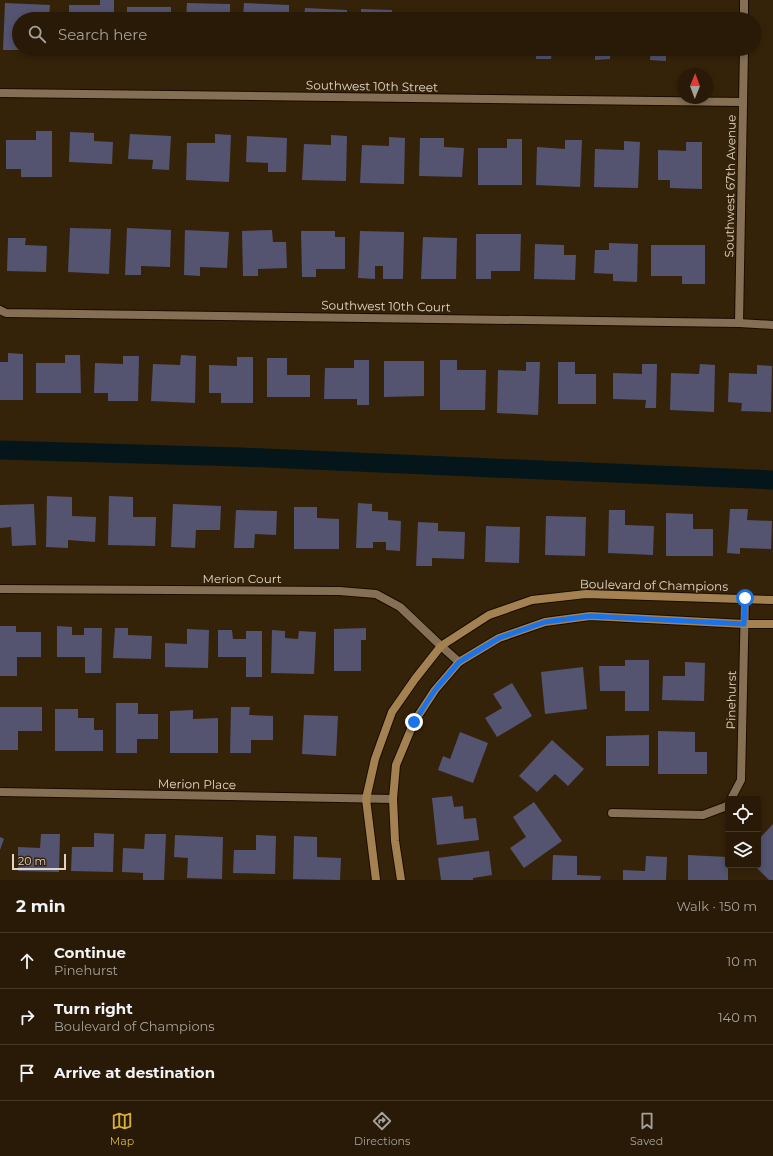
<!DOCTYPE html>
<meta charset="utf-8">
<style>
:root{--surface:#281a07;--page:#302311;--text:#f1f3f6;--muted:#a5a19b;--line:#443828;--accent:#d8b434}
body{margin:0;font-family:Montserrat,sans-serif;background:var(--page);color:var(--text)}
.controls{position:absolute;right:12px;bottom:12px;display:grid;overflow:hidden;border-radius:4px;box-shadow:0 2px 6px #0003}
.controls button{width:36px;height:36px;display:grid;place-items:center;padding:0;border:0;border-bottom:1px solid var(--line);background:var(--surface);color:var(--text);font:20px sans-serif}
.compass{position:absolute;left:677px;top:68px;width:36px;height:36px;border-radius:50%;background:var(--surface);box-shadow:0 2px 6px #0003;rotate:1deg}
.scale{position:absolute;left:12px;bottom:10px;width:54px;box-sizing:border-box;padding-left:4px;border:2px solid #e0d4c6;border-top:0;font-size:11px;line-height:14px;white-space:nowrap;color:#e0d4c6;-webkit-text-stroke:3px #352309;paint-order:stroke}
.stop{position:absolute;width:12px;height:12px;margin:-9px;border:3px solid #1a73e8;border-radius:50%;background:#fff}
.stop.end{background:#1a73e8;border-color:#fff;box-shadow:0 1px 4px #0008}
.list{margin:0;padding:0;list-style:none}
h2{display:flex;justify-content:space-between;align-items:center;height:52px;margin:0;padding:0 16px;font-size:17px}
h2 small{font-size:13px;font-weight:400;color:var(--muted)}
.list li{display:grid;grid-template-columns:26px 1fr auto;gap:12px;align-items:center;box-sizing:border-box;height:56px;padding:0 16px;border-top:1px solid var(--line)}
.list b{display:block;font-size:15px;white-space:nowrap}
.list p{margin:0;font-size:13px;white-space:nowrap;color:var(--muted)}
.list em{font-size:13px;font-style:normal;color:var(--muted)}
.icon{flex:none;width:22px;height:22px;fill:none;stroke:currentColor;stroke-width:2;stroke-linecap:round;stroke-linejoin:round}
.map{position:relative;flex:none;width:773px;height:880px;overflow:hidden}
.search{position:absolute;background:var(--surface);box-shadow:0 2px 6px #0003;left:12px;right:12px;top:12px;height:44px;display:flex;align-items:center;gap:10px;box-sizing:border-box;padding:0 14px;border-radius:22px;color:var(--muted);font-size:15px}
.sheet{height:220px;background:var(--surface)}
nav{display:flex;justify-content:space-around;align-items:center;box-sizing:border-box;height:56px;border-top:1px solid var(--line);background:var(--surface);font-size:11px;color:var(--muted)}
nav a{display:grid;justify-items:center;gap:2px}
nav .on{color:var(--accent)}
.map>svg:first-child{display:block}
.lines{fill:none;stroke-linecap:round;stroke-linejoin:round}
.canal{stroke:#04161a;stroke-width:19}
.building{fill:#545370}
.street-casing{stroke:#1c0b00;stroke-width:10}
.secondary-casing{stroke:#1c0b00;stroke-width:10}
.street{stroke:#857055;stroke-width:8}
.secondary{stroke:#a38151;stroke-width:8}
.route{stroke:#1a73e8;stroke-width:5}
.labels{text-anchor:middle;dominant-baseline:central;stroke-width:3;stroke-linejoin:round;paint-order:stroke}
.street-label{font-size:12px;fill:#e0d4c6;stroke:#352309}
</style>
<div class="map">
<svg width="773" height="880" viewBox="0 0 773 880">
<rect width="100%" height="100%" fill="#352309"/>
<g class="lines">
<path class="canal" d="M0 450 240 457 773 480"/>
</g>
<g class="building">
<path d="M100 0H114V19H69V5H100Z"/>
<path d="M5 3 50 5 49 19H19V50H3Z"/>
<path d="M187 3 230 4V19H186Z"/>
<path d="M244 3 289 5V19H243Z"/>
<rect x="127" y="7" width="44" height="12"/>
<path d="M305 8 347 10V19H304Z"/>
<path d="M361 9 392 10V19H361Z"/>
<path d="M537 12 581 14V19H537Z"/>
<path d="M425 14 448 15V19H425Z"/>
<rect x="595" y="14" width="31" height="5"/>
<path d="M652 14 696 16V19H652Z"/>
<rect x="69" y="49" width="19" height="2"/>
<rect x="127" y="49" width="15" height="4"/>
<path d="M185 49H201L200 54 185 53Z"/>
<path d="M241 49H259V53L241 52Z"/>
<rect x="359" y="49" width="18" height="6"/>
<path d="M423 49H459V55L423 54Z"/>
<rect x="478" y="49" width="44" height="3"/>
<path d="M536 49H580V51L552 50 551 59H536Z"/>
<path d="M595 49H640V50L610 51V59L595 60Z"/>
<path d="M651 49H694V53L666 51V61L650 60Z"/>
<path d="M36 131H52V177H21V169H6V140H36Z"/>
<path d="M70 132 94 133V141L113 142 112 164 69 162Z"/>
<path d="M130 134 171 136 169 170 152 169 153 160 128 159Z"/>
<path d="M215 134 231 135 229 182 186 180 187 143H215Z"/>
<path d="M331 135 347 136 346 181 302 180 304 144 331 145Z"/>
<path d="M247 136 287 138 286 172H268V163L246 162Z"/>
<path d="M389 137 405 138 404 184 360 183 362 145 389 146Z"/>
<path d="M420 138H444V147L464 148 462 177 419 176Z"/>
<path d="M507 139H522V185H478V148H507Z"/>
<path d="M565 140H582L580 187 536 185 537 147 565 149Z"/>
<path d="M624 141 640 142 638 188 594 187 595 149 624 150Z"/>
<path d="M686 142H702V189L670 188V180H658V150L686 151Z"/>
<path d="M70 228 111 229 109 274 68 272Z"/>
<path d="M127 228 171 230 170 267 141 266V275H125Z"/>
<path d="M185 230 229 232 227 268 200 267V276L184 275Z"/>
<path d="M272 230 273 242H286L287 268 258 269V276H243L242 231Z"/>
<path d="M301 231H335V237H345V269H316V277H302Z"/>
<path d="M360 231 404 232 403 279H383V266H375V279L358 278Z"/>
<path d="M476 234H521L520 271H491V279H476Z"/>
<path d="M423 237 457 238 456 279H421Z"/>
<path d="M8 238H26L25 245 47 246 46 272 7 271Z"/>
<path d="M609 243 638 244 637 282 613 281V274L594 273 595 250H609Z"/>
<path d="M535 244 564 245V255H576L575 280 534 279Z"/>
<path d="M651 245H705V284H682V276H651Z"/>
<path d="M8 353 23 354V400H0V362H8Z"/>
<path d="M65 355H80L81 393H36V363H65Z"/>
<path d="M181 355 196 356 195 403 151 401 153 364 180 365Z"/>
<path d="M123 356H139L138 401H108V393H94L95 363 123 364Z"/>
<path d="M237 357H253V403H221V393H209V365L237 366Z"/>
<path d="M267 358H287V375H310V397H267Z"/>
<path d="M354 360H369V405H357V399H324L325 368H354Z"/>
<path d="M440 360H457V370H486L485 410H440Z"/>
<path d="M384 361H424V396L384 397Z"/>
<path d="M526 362H540L538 415 497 413 498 370 526 371Z"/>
<path d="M558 362H575V374H596V404H558Z"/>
<path d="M642 364H657L656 408H645L646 400 613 399V373L642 374Z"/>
<path d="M700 364 715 365 714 412 670 410 671 373 699 374Z"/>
<path d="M757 365 772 366 771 412 741 411 742 403 728 402 729 373 757 374Z"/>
<path d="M47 496 72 497V516L96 517 95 542 68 540V548L46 547Z"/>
<path d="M109 496 133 497V517H156L155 546 108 545Z"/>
<path d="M358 503 372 504V511L388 512V520L401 521 400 551 386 550V542H373V548H356Z"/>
<path d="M34 504 36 545 12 546 11 527 0 528V505Z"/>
<path d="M173 504 221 506 220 530H196L195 548 171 547Z"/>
<path d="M294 507H317V518L339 519V549H294Z"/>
<path d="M730 509H748L747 520 772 521 771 549 740 548V554L727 553Z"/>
<path d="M236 510 277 511 276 535 255 534 254 548H234Z"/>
<path d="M609 510H625V525L654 526 653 555 608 553Z"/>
<path d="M666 513 693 514V529H713V556H666Z"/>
<path d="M546 516 586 517 585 556 545 555Z"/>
<path d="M418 522 438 523V531L465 532 464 559 432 558V566H416Z"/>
<path d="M486 526 520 527 519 563 485 562Z"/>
<path d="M0 626H16V632H41V657H17V676H0Z"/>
<path d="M57 626 72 627V635H84V628H102L101 673H85V657H57Z"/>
<path d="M115 628H128V635L152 636 151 659 113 658Z"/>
<path d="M366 628V640H361V671H334V629Z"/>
<path d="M187 629 209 630 208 668 165 667V643L187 644Z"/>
<path d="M218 630H232L233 639H246V631H262V677H246V657H218Z"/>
<path d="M272 630 285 631V638L298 639 299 631 316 632 314 674 271 673Z"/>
<path d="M625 660H649V711H625V691H600L599 666H625Z"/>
<path d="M685 662 705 663 704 701 662 700 663 676H685Z"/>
<path d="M583 667 587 709 545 714 541 672Z"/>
<path d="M512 683 532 716 497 737 485 718 502 708 493 694Z"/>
<path d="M116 703H138V714H158V739H137V753H116Z"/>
<path d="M0 707H42V731H18V750H0Z"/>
<path d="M231 707H250L249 715 273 716V740H251V753H230Z"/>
<path d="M55 709H78V718H94V730H103V751H55Z"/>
<path d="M193 710V719L218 718V753H170V711Z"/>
<path d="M304 715 338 716 336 756 302 754Z"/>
<path d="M658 731 695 732V752H707V774H658Z"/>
<path d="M460 732 488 743 473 783 438 770 443 756 450 759Z"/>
<path d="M649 735V766H606V736Z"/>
<path d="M552 740 584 769 568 786 555 774 537 792 519 776Z"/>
<path d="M452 796 454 807 463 806 464 819 476 818 479 840 437 845 432 798Z"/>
<path d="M534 802 562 841 524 868 510 848 526 837 513 817Z"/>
<path d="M773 824V880H769L754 865H758V840Z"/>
<path d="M94 833 114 834 113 872 71 871 72 847H94Z"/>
<path d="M41 834H60L59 872 18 871V847L40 848Z"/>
<path d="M145 834H166L164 880H143V873L122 872 123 848 144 849Z"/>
<path d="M175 835 223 837 222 879 187 878 188 858 174 857Z"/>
<path d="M256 835 276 836 275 874 233 873 234 850H256Z"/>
<path d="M294 836 317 837V857L341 858 340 880 293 879Z"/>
<path d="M0 837 4 839 0 850Z"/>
<path d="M489 851 492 875 473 878V880H441L438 858Z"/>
<path d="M553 855 577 856V875L601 876 600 880H552Z"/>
<path d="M688 855 728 857V880H688Z"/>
<path d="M646 856 667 857 666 880H623V870L645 871Z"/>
</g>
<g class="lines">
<g class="street-casing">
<g id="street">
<path d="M744 19V0"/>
<path d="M0 93 743 102"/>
<path d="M0 310 6 313 739 323 773 325"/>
<path d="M739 323 744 49"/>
<path d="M0 589 339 591 376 594 400 607 441 646 459 662"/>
<path d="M0 792 393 799"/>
<path d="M731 799 741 780 745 598"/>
<path d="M612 813 703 815 727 806 728 804"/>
</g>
</g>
<g class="secondary-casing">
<g id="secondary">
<path d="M376 880 366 799 375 759 392 712 415 679 441 646 489 615 532 600 586 594 773 600"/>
<path d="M401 880 395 841 393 799 396 765 414 722 435 690 459 662 499 638 545 622 590 616 744 624H773"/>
</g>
</g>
<use href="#street" class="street"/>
<use href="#secondary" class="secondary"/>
</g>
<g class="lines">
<path class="route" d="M414 722 435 690 459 662 499 638 545 622 590 616 744 624 745 598"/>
</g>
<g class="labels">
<g class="street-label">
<text transform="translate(372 86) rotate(1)">Southwest 10th Street</text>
<text transform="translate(730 186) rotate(-89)">Southwest 67th Avenue</text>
<text transform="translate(386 306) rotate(1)">Southwest 10th Court</text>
<text x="242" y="578">Merion Court</text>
<text transform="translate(654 585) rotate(1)">Boulevard of Champions</text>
<text transform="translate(731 700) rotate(-89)">Pinehurst</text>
<text transform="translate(197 784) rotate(1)">Merion Place</text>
</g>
</g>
</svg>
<div class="controls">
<button><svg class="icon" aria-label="locate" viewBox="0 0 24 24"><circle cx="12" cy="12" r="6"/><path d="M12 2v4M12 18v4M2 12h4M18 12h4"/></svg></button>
<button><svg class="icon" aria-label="layers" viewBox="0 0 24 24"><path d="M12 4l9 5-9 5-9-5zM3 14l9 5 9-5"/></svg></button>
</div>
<svg class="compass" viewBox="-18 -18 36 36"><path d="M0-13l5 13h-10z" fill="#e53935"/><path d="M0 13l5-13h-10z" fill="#a5a19b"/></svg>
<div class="scale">20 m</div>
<div class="stop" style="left:745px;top:598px"></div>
<div class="stop end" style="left:414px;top:722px"></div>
<div class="search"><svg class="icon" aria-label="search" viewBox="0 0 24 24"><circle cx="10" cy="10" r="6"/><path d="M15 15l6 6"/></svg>Search here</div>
</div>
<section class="sheet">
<h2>2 min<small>Walk · 150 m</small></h2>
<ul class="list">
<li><svg class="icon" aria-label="ahead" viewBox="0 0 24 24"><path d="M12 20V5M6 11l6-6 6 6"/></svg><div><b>Continue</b><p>Pinehurst</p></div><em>10 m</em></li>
<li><svg class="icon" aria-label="right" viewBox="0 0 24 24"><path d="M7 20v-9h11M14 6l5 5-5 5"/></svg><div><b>Turn right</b><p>Boulevard of Champions</p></div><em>140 m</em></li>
<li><svg class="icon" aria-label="arrive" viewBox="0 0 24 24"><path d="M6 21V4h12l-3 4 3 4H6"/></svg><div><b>Arrive at destination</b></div></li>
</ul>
</section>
<nav>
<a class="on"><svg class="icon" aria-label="map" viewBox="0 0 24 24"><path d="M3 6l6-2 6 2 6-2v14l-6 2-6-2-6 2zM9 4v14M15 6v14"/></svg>Map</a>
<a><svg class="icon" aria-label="directions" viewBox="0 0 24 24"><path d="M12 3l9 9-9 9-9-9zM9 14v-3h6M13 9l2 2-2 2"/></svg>Directions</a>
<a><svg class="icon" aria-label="saved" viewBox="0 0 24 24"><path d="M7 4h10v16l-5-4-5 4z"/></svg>Saved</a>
</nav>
